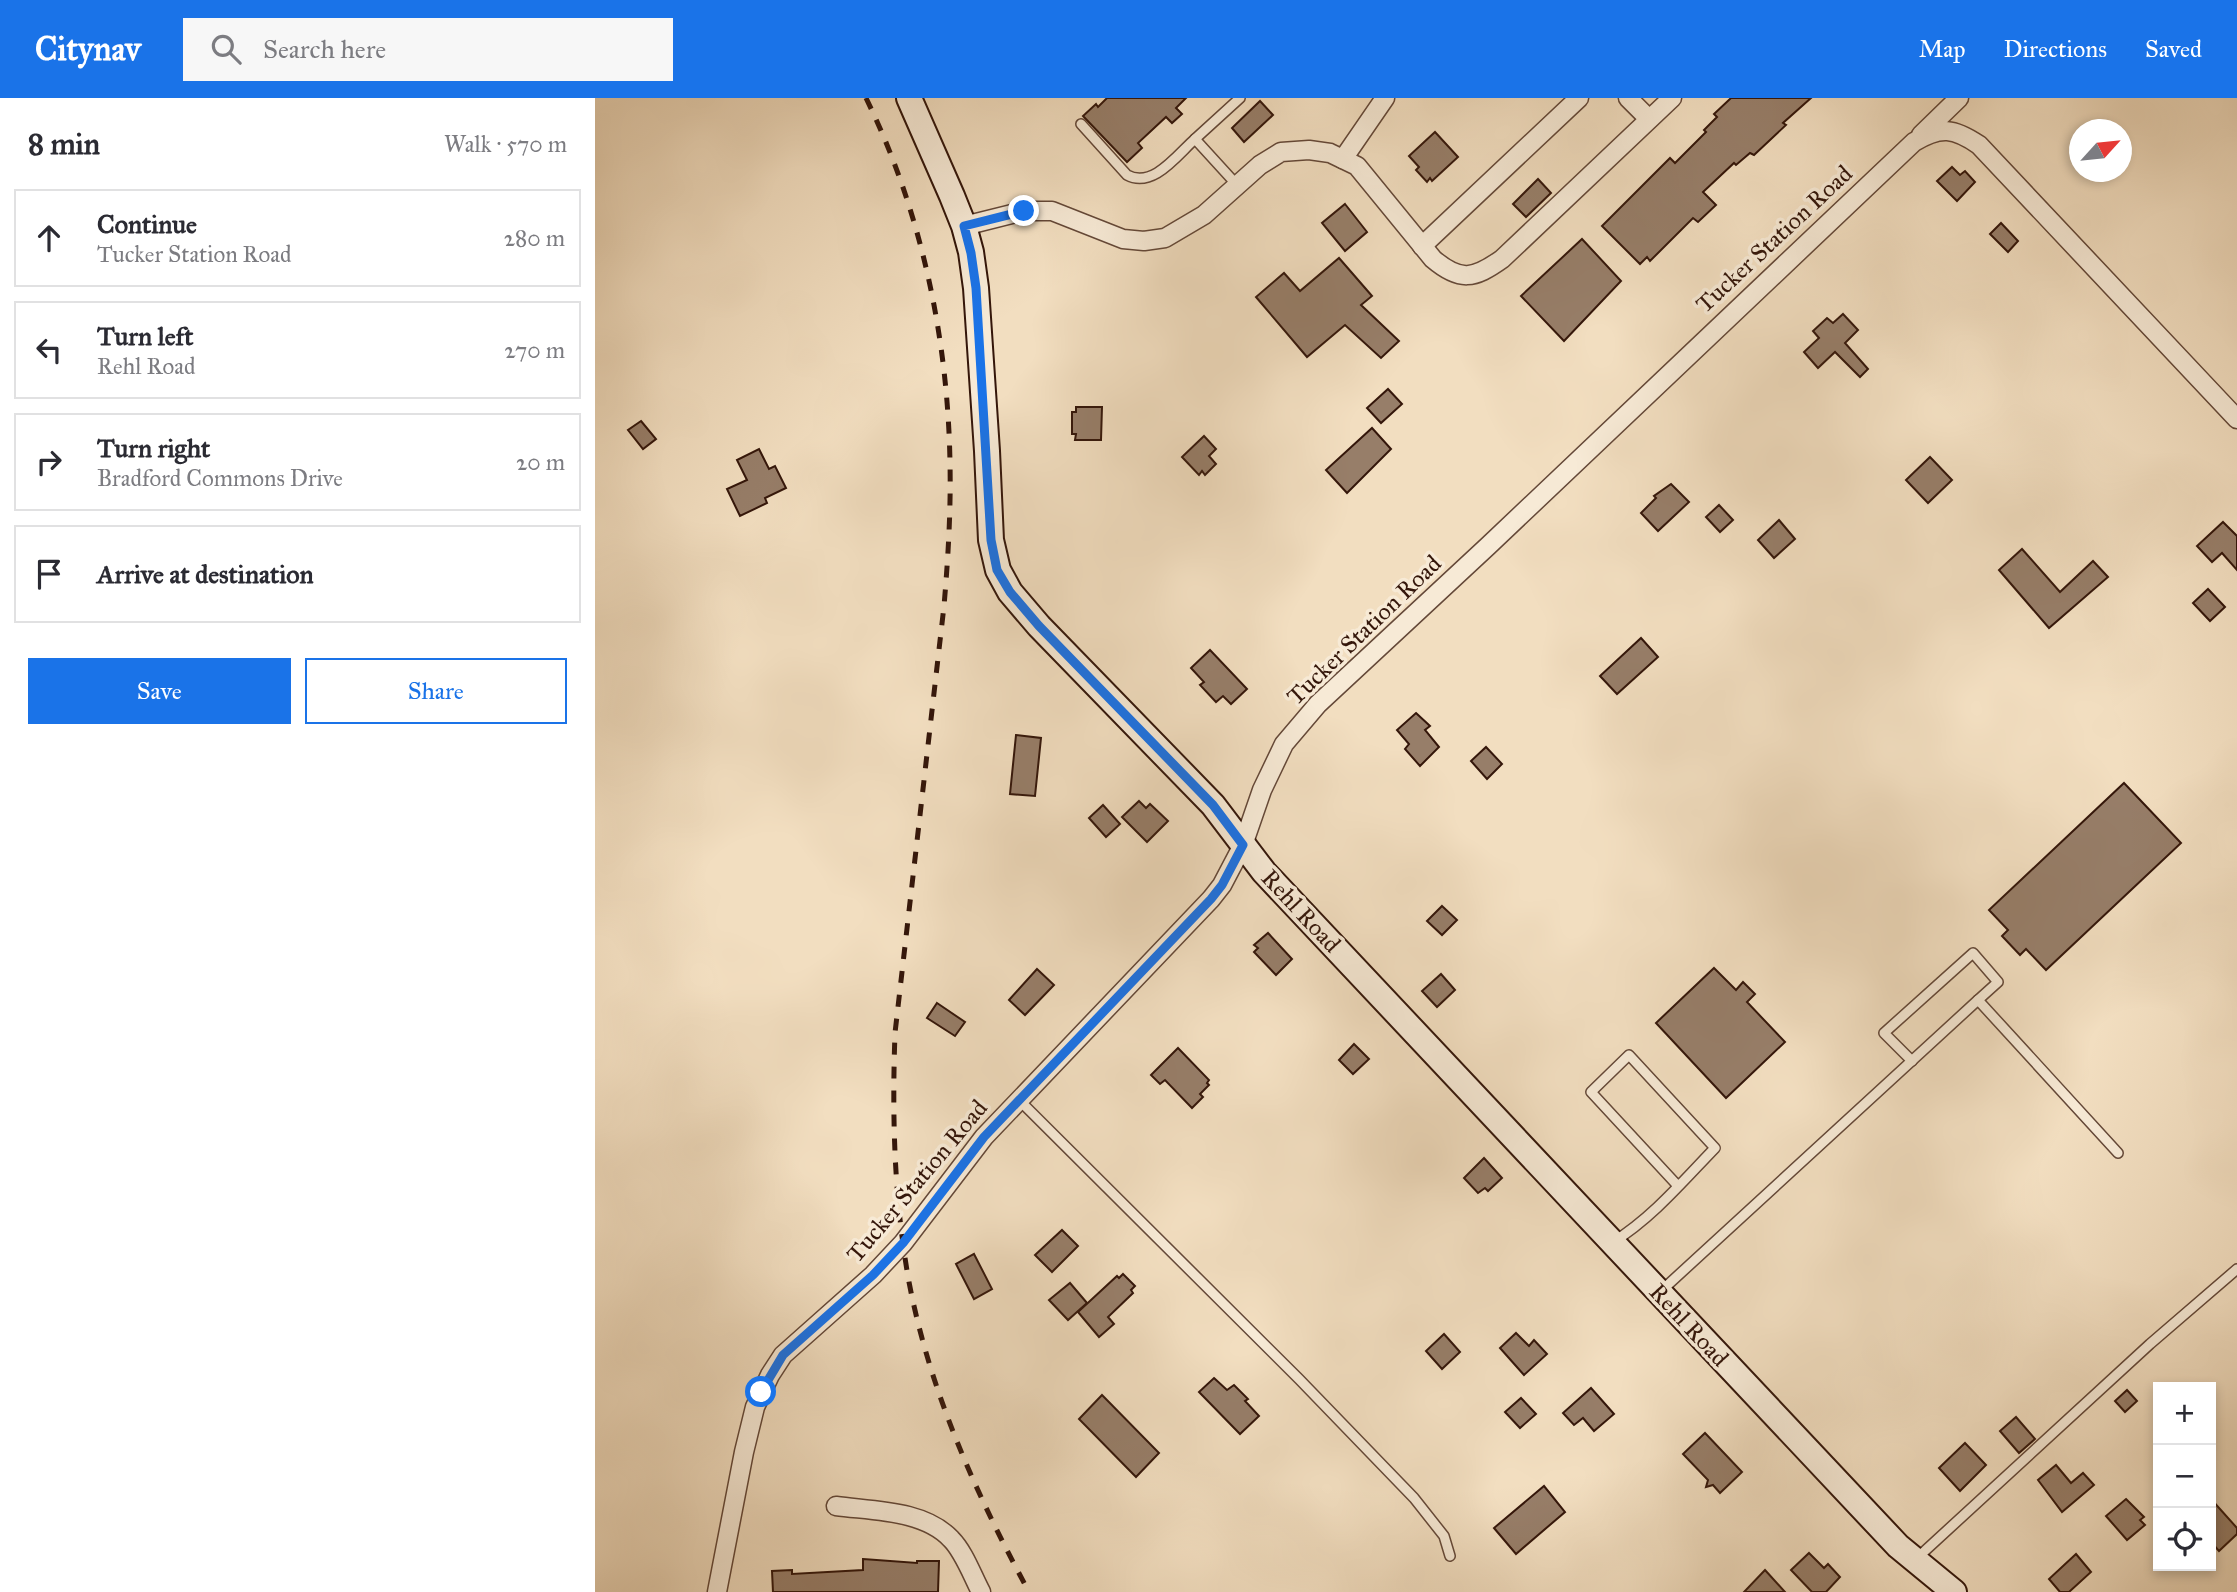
<!DOCTYPE html>
<meta charset="utf-8">
<style>
:root{--surface:#fff;--page:#f7f7f7;--text:#2b2b33;--muted:#7c7c81;--line:#e1e1e2;--accent:#1a73e8}
body{margin:0;font-family:"IM FELL Great Primer",serif;background:var(--page);color:var(--text)}
.controls{position:absolute;right:21px;bottom:21px;display:grid;overflow:hidden;border-radius:0px;box-shadow:0 4px 10px #0003}
.controls button{width:63px;height:63px;display:grid;place-items:center;padding:0;border:0;border-bottom:2px solid var(--line);background:var(--surface);color:var(--text);font:35px sans-serif}
.compass{position:absolute;left:1474px;top:21px;width:63px;height:63px;border-radius:50%;background:var(--surface);box-shadow:0 4px 10px #0003;rotate:63deg}
.stop{position:absolute;width:21px;height:21px;margin:-16px;border:5px solid #1a73e8;border-radius:50%;background:#fff}
.stop.end{background:#1a73e8;border-color:#fff;box-shadow:0 2px 7px #0008}
.list{margin:0;padding:0;list-style:none}
h2{display:flex;justify-content:space-between;align-items:center;height:91px;margin:0;padding:0 28px;font-size:30px}
h2 small{font-size:23px;font-weight:400;color:var(--muted)}
.list li{display:grid;grid-template-columns:46px 1fr auto;gap:21px;align-items:center;box-sizing:border-box;height:98px;margin:0 14px 14px;padding:0 14px;border:2px solid var(--line);border-radius:0px}
.list b{display:block;font-size:26px;white-space:nowrap}
.list p{margin:0;font-size:23px;white-space:nowrap;color:var(--muted)}
.list em{font-size:23px;font-style:normal;color:var(--muted)}
.actions{display:flex;gap:14px;padding:21px 28px}
.actions a{flex:1;padding:16px 0;border:2px solid var(--accent);border-radius:0px;text-align:center;font-size:24px;color:var(--accent)}
.actions .main{background:var(--accent);color:#fff}
.icon{flex:none;width:38px;height:38px;fill:none;stroke:currentColor;stroke-width:2;stroke-linecap:round;stroke-linejoin:round}
.map{position:relative;flex:none;width:1642px;height:1494px;overflow:hidden}
header{display:flex;align-items:center;gap:42px;box-sizing:border-box;height:98px;padding:0 35px;background:var(--accent);color:#fff}
header strong{font-size:33px}
nav{display:flex;gap:38px;margin-inline-start:auto;font-size:24px}
.search{width:490px;height:63px;background:var(--page);display:flex;align-items:center;gap:18px;box-sizing:border-box;padding:0 24px;border-radius:0px;color:var(--muted);font-size:26px}
main{display:flex}
aside{flex:1;background:var(--surface)}
.map>svg:first-child{display:block}
.building{fill:#977e69;stroke:#34160a;stroke-width:2}
.lines{fill:none;stroke-linecap:round;stroke-linejoin:round}
.lane-casing{stroke:#644838;stroke-width:12}
.street-casing{stroke:#644838;stroke-width:21}
.secondary-casing{stroke:#34160a;stroke-width:28}
.lane{stroke:#f7ead6;stroke-width:9}
.street{stroke:#f7ead6;stroke-width:18}
.secondary{stroke:#f7ead6;stroke-width:24}
.rail{stroke:#34160a;stroke-width:5;stroke-dasharray:12 12;stroke-linecap:butt}
.route{stroke:#1a73e8;stroke-width:9}
.labels{text-anchor:middle;dominant-baseline:central;stroke-width:7;stroke-linejoin:round;paint-order:stroke}
.street-label{font-size:24px;fill:#34160a;stroke:#f7ead6}
</style>
<header>
<strong>Citynav</strong>
<div class="search"><svg class="icon" aria-label="search" viewBox="0 0 24 24"><circle cx="10" cy="10" r="6"/><path d="M15 15l6 6"/></svg>Search here</div>
<nav><a>Map</a><a>Directions</a><a>Saved</a></nav>
</header>
<main>
<aside>
<h2>8 min<small>Walk · 570 m</small></h2>
<ul class="list">
<li><svg class="icon" aria-label="ahead" viewBox="0 0 24 24"><path d="M12 20V5M6 11l6-6 6 6"/></svg><div><b>Continue</b><p>Tucker Station Road</p></div><em>280 m</em></li>
<li><svg class="icon" aria-label="left" viewBox="0 0 24 24"><path d="M17 20v-9H6M10 6l-5 5 5 5"/></svg><div><b>Turn left</b><p>Rehl Road</p></div><em>270 m</em></li>
<li><svg class="icon" aria-label="right" viewBox="0 0 24 24"><path d="M7 20v-9h11M14 6l5 5-5 5"/></svg><div><b>Turn right</b><p>Bradford Commons Drive</p></div><em>20 m</em></li>
<li><svg class="icon" aria-label="arrive" viewBox="0 0 24 24"><path d="M6 21V4h12l-3 4 3 4H6"/></svg><div><b>Arrive at destination</b></div></li>
</ul>
<div class="actions"><a class="main">Save</a><a>Share</a></div>
</aside>
<div class="map">
<svg width="1642" height="1494" viewBox="0 0 1642 1494">
<rect width="100%" height="100%" fill="#f2dec0"/>
<filter id="stains"><feTurbulence type="fractalNoise" baseFrequency=".00286" numOctaves="4"/><feColorMatrix values="0 0 0 0 .2 0 0 0 0 .09 0 0 0 0 .02 0 0 0 .5 -.17"/></filter>
<radialGradient id="worn" r=".72"><stop offset=".6" stop-color="#630" stop-opacity="0"/><stop offset="1" stop-color="#630" stop-opacity=".3"/></radialGradient>
<g class="building">
<path d="M512 0H591L581 10 587 16 577 25 571 19 543 45 547 50 532 64 488 18 501 6 503 9Z"/>
<path d="M1136 0H1216L1188 25 1191 27 1159 57 1155 55 1141 67 1139 65 1108 94 1121 107 1103 124 1098 120 1055 163 1052 159 1045 166 1007 128 1075 60 1080 65 1111 34 1109 32 1122 19 1119 16Z"/>
<path d="M665 3 678 17 649 44 637 30Z"/>
<path d="M840 34 863 59 837 83 835 80 832 84 821 72 824 69 814 58Z"/>
<path d="M1357 69 1365 77 1370 73 1380 84 1362 103 1342 83Z"/>
<path d="M943 81 956 95 931 119 918 106Z"/>
<path d="M750 106 772 134 750 153 727 125Z"/>
<path d="M1406 125 1423 143 1413 154 1395 136Z"/>
<path d="M987 141 1026 183 969 243 926 198Z"/>
<path d="M744 160 777 198 766 207 804 243 786 260 750 227 712 259 661 199 689 175 705 193Z"/>
<path d="M1248 216 1263 232 1250 245 1273 271 1265 279 1240 254 1223 270 1209 254 1224 240 1218 233 1232 220 1238 225Z"/>
<path d="M793 291 807 306 786 325 772 310Z"/>
<path d="M481 309H507L506 342H480L481 336H477V314H481Z"/>
<path d="M46 323 61 341 48 351 33 332Z"/>
<path d="M777 330 796 351 752 395 731 372Z"/>
<path d="M609 338 621 351 614 358 621 366 610 377 607 373 604 377 587 359Z"/>
<path d="M164 351 174 371 180 368 191 390 170 400 172 405 145 418 132 391 152 382 142 362Z"/>
<path d="M1335 359 1357 382 1333 405 1311 382Z"/>
<path d="M1076 386 1094 404 1063 433 1046 415 1061 400 1059 398Z"/>
<path d="M1124 407 1138 422 1125 434 1111 419Z"/>
<path d="M1184 422 1200 441 1179 460 1163 442Z"/>
<path d="M1628 424 1642 438V472L1627 455 1617 464 1602 448Z"/>
<path d="M1427 451 1465 494 1498 463 1513 479 1454 530 1404 472Z"/>
<path d="M1613 491 1630 509 1615 523 1598 505Z"/>
<path d="M1046 540 1063 559 1022 596 1005 578Z"/>
<path d="M615 552 652 591 636 606 628 598 621 604 605 587 609 584 596 570Z"/>
<path d="M821 615 835 628 830 632 844 649 825 668 810 651 814 646 802 632Z"/>
<path d="M421 637 446 640 440 698 415 696Z"/>
<path d="M891 649 907 666 892 681 876 663Z"/>
<path d="M1529 685 1586 745 1451 872 1431 851 1425 857 1407 838 1413 832 1394 812Z"/>
<path d="M544 703 551 710 555 706 573 723 552 744 527 719Z"/>
<path d="M508 707 525 726 511 739 494 720Z"/>
<path d="M847 808 862 822 847 837 832 823Z"/>
<path d="M673 835 697 861 681 877 659 854 663 850 659 847Z"/>
<path d="M1119 870 1141 892 1148 884 1160 896 1152 904 1190 944 1131 1000 1061 925Z"/>
<path d="M442 871 459 887 430 917 414 902Z"/>
<path d="M846 876 860 892 842 909 827 893Z"/>
<path d="M342 905 370 924 360 938 332 920Z"/>
<path d="M759 946 774 961 758 976 744 962Z"/>
<path d="M583 950 614 982 612 985 614 987 605 996 608 999 597 1010 570 982 565 986 556 977Z"/>
<path d="M889 1060 907 1080 893 1093 890 1090 883 1095 869 1080Z"/>
<path d="M467 1132 483 1148 457 1174 440 1157Z"/>
<path d="M379 1156 397 1191 379 1201 361 1166Z"/>
<path d="M528 1176 540 1188 536 1192 538 1195 513 1219 519 1226 504 1239 483 1214 522 1178 524 1180Z"/>
<path d="M475 1185 492 1205 473 1222 454 1202Z"/>
<path d="M921 1235 934 1248 939 1242 952 1256 929 1277 905 1250Z"/>
<path d="M849 1236 865 1254 847 1271 831 1253Z"/>
<path d="M619 1280 632 1292 639 1287 653 1301 650 1303 664 1318 645 1336 604 1294Z"/>
<path d="M996 1290 1019 1316 999 1333 988 1320 979 1327 968 1315Z"/>
<path d="M1532 1292 1542 1303 1530 1314 1520 1303Z"/>
<path d="M507 1297 564 1355 541 1379 484 1321Z"/>
<path d="M926 1300 941 1316 925 1330 910 1314Z"/>
<path d="M1421 1319 1440 1341 1424 1355 1405 1333Z"/>
<path d="M1110 1335 1147 1374 1125 1395 1118 1387 1111 1389 1113 1382 1088 1356Z"/>
<path d="M1370 1345 1391 1367 1365 1393 1344 1370Z"/>
<path d="M1461 1367 1476 1385 1488 1375 1499 1387 1467 1414 1443 1382Z"/>
<path d="M949 1388 970 1414 921 1456 899 1430Z"/>
<path d="M1531 1401 1549 1419 1545 1422 1550 1427 1532 1442 1511 1418Z"/>
<path d="M1616 1401 1642 1430V1436L1624 1453 1616 1444Z"/>
<path d="M1214 1455 1229 1470 1233 1466 1245 1479 1231 1494H1217L1196 1472Z"/>
<path d="M1481 1456 1496 1474 1474 1494H1465L1454 1481Z"/>
<path d="M268 1461 322 1465V1463H344L343 1494H178L177 1473 197 1472V1476L268 1472Z"/>
<path d="M1170 1472 1190 1494H1149Z"/>
</g>
<g class="lines">
<g class="lane-casing">
<g id="lane">
<path d="M486 26 532 77C558 91 582 57 600 41L642 87"/>
<path d="M600 41 645 0"/>
<path d="M1317 963 1289 935 1378 855 1403 884 1383 902"/>
<path d="M423 1001 704 1281 819 1400 849 1438 855 1458"/>
<path d="M1018 1144C1057 1120 1088 1083 1120 1050L1034 957 996 994 1083 1088"/>
<path d="M1065 1194 1383 902 1523 1055"/>
<path d="M1321 1461 1555 1246 1642 1171"/>
</g>
</g>
<g class="street-casing">
<g id="street">
<path d="M1033 0 1054 21"/>
<path d="M1326 37 1364 0"/>
<path d="M748 61 790 0"/>
<path d="M369 128 429 113H457L528 141 549 143 570 140 609 117 665 67 686 54 714 52 735 55 762 68 838 161C865 184 879 181 907 161L1077 0"/>
<path d="M827 148 984 0"/>
<path d="M241 1408C278 1413 329 1412 356 1441 369 1454 377 1477 386 1494"/>
<path d="M122 1494 149 1354 160 1309 175 1277 188 1257 278 1177 308 1145 389 1039 616 801 627 787 648 747 667 692 689 646 723 606 893 448 1319 44C1346 28 1359 30 1384 47L1642 321"/>
</g>
</g>
<g class="secondary-casing">
<path id="secondary" d="M314 0 357 98 369 128 376 154 381 190 392 353 396 442 403 472 415 494 444 528 618 707 669 774 1303 1448 1359 1494"/>
</g>
<use href="#lane" class="lane"/>
<use href="#street" class="street"/>
<use href="#secondary" class="secondary"/>
<path class="rail" d="M271 0C326 112 353 240 355 365 356 413 353 461 349 508L300 935C297 1019 299 1101 314 1184 335 1294 381 1396 434 1494"/>
</g>
<g class="lines">
<path class="route" d="M166 1294 188 1257 278 1177 308 1145 389 1039 616 801 627 787 648 747 618 707 444 528 415 494 402 472 396 442 381 190 376 155 369 128 429 113"/>
</g>
<g class="labels">
<g class="street-label">
<text transform="translate(1179 141) rotate(-43)">Tucker Station Road</text>
<text transform="translate(769 532) rotate(-44)">Tucker Station Road</text>
<text transform="translate(706 813) rotate(47)">Rehl Road</text>
<text transform="translate(322 1083) rotate(-50)">Tucker Station Road</text>
<text transform="translate(1094 1227) rotate(47)">Rehl Road</text>
</g>
</g>
<rect width="100%" height="100%" filter="url(#stains)"/>
<rect width="100%" height="100%" fill="url(#worn)"/>
</svg>
<div class="controls">
<button>+</button>
<button>−</button>
<button><svg class="icon" aria-label="locate" viewBox="0 0 24 24"><circle cx="12" cy="12" r="6"/><path d="M12 2v4M12 18v4M2 12h4M18 12h4"/></svg></button>
</div>
<svg class="compass" viewBox="-18 -18 36 36"><path d="M0-13l5 13h-10z" fill="#e53935"/><path d="M0 13l5-13h-10z" fill="#7c7c81"/></svg>
<div class="stop" style="left:166px;top:1294px"></div>
<div class="stop end" style="left:429px;top:113px"></div>
</div>
</main>
